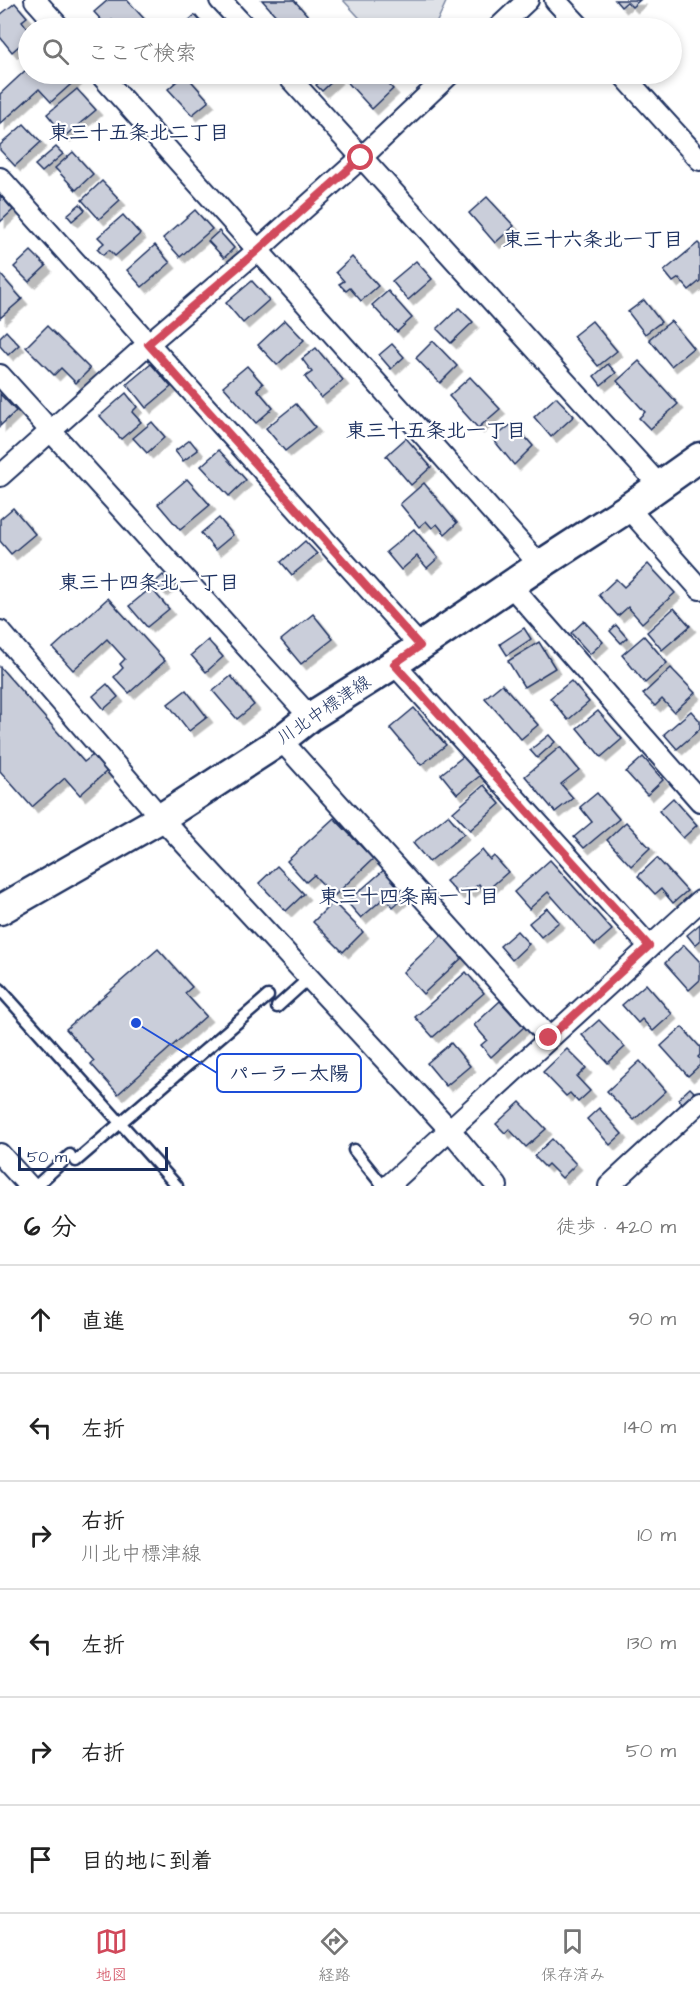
<!DOCTYPE html>
<html lang="ja">
<meta charset="utf-8">
<style>
:root{--surface:#fff;--page:#f2f2f2;--text:#222;--muted:#767676;--line:#e0e0e0;--accent:#d1495b}
body{margin:0;font-family:"Architects Daughter","Klee One",sans-serif;background:var(--page);color:var(--text)}
.scale{position:absolute;left:18px;bottom:15px;width:150px;box-sizing:border-box;padding-left:6px;border:3px solid #1b2f5e;border-top:0;font-size:16px;line-height:21px;white-space:nowrap;color:#1b2f5e;-webkit-text-stroke:4px #fff;paint-order:stroke}
.stop{position:absolute;width:18px;height:18px;margin:-14px;border:4px solid #d1495b;border-radius:50%;background:#fff}
.stop.end{background:#d1495b;border-color:#fff;box-shadow:0 2px 6px #0008}
.list{margin:0;padding:0;list-style:none}
h2{display:flex;justify-content:space-between;align-items:center;height:78px;margin:0;padding:0 24px;font-size:26px}
h2 small{font-size:20px;font-weight:400;color:var(--muted)}
.list li{display:grid;grid-template-columns:39px 1fr auto;gap:18px;align-items:center;box-sizing:border-box;height:108px;padding:0 24px;border-top:2px solid var(--line)}
.list b{display:block;font-size:22px;white-space:nowrap}
.list p{margin:0;font-size:20px;white-space:nowrap;color:var(--muted)}
.list em{font-size:20px;font-style:normal;color:var(--muted)}
.icon{flex:none;width:33px;height:33px;fill:none;stroke:currentColor;stroke-width:2;stroke-linecap:round;stroke-linejoin:round}
.map{position:relative;flex:none;width:700px;height:1186px;overflow:hidden}
.search{position:absolute;background:var(--surface);box-shadow:0 3px 9px #0003;left:18px;right:18px;top:18px;height:66px;display:flex;align-items:center;gap:15px;box-sizing:border-box;padding:0 21px;border-radius:33px;color:var(--muted);font-size:22px}
.sheet{height:726px;background:var(--surface)}
nav{display:flex;justify-content:space-around;align-items:center;box-sizing:border-box;height:84px;border-top:2px solid var(--line);background:var(--surface);font-size:16px;color:var(--muted)}
nav a{display:grid;justify-items:center;gap:3px}
nav .on{color:var(--accent)}
.map>svg:first-child{display:block}
.green{fill:#dee1e7;stroke:#7c88a2;stroke-width:1.5}
.building{fill:#caceda;stroke:#1b2f5e;stroke-width:1.5;filter:url(#shadow)}
.lines{fill:none;stroke-linecap:round;stroke-linejoin:round}
.lane-casing{stroke:#1b2f5e;stroke-width:15}
.street-casing{stroke:#1b2f5e;stroke-width:24}
.secondary-casing{stroke:#1b2f5e;stroke-width:33}
.lane{stroke:#fff;stroke-width:10}
.street{stroke:#fff;stroke-width:20}
.secondary{stroke:#fff;stroke-width:28}
.route{stroke:#d1495b;stroke-width:8}
.labels{text-anchor:middle;dominant-baseline:central;stroke-width:4.5;stroke-linejoin:round;paint-order:stroke}
.street-label{font-size:18px;fill:#1b2f5e;stroke:#fff}
.neighbourhood-label{font-size:20px;font-weight:bold;fill:#1b2f5e;stroke:#fff}
.leader{fill:none;stroke:#1d4ed8;stroke-width:2}
.callout-dot{fill:#1d4ed8;stroke:#fff;stroke-width:2}
.callout{fill:#fff;stroke:#1d4ed8;stroke-width:2}
.callout-label{font-size:20px;text-anchor:middle;font-weight:bold;fill:#1b2f5e}
</style>
<div class="map">
<svg width="700" height="1186" viewBox="0 0 700 1186">
<defs>
<filter id="shadow"><feDropShadow dx="5.5" dy="5.5" stdDeviation="0" flood-color="#0004"/></filter>
</defs>
<rect width="100%" height="100%" fill="#fff"/>
<filter id="ink" filterUnits="userSpaceOnUse"><feTurbulence type="fractalNoise" baseFrequency=".0167" numOctaves="2"/><feDisplacementMap in="SourceGraphic" scale="12" xChannelSelector="R" yChannelSelector="G"/><feConvolveMatrix kernelMatrix="1 2 1 2 8 2 1 2 1" color-interpolation-filters="sRGB"/></filter>
<g filter="url(#ink)">
<path class="green" d="M343 0H447L434 28H369Z"/>
<g class="building">
<path d="M108 0H127L147 22 140 28H119L112 20 106 25 94 12Z"/>
<path d="M262 0H294L308 16 294 28H287Z"/>
<path d="M615 0H640L632 7 627 2 621 7Z"/>
<path d="M15 3 27 17 22 21 28 29V38L12 52 0 37V15Z"/>
<path d="M195 15 206 28H180Z"/>
<path d="M28 68V74H76L79 77 51 102 39 89 0 124V94Z"/>
<path d="M185 74 209 101 192 115 168 89Z"/>
<path d="M328 74H331L336 78 322 91 316 85Z"/>
<path d="M340 74H379L393 89 372 109Z"/>
<path d="M77 89 96 110 65 136 47 114Z"/>
<path d="M24 124 41 142 15 166 0 150V145Z"/>
<path d="M56 147 63 154 42 172 35 165Z"/>
<path d="M73 152 93 174 76 190 55 168Z"/>
<path d="M102 181 120 200 99 219 82 200Z"/>
<path d="M0 195 13 210 0 222Z"/>
<path d="M487 197 514 226 495 243 469 213Z"/>
<path d="M80 204 85 210 72 221 67 215Z"/>
<path d="M195 210 212 229 180 257 163 238Z"/>
<path d="M123 215 140 234 115 256 109 250 103 255 97 249 104 243 98 237Z"/>
<path d="M219 231 234 248 224 258 208 241Z"/>
<path d="M698 243 700 245V281L689 290 679 278 673 282 664 271Z"/>
<path d="M155 245 170 263 142 287 127 270Z"/>
<path d="M31 251 46 266 29 282 14 267Z"/>
<path d="M352 257 378 286 361 301 350 288 346 291 339 284 344 281 336 272Z"/>
<path d="M416 261 432 279 408 300 392 281Z"/>
<path d="M1 275 22 299 0 318V276Z"/>
<path d="M252 281 269 300 243 323 226 303Z"/>
<path d="M388 291 412 318 397 332 372 305Z"/>
<path d="M644 300 661 322 645 334 628 312Z"/>
<path d="M459 308 473 322 451 343 437 329Z"/>
<path d="M285 320 304 340 277 365 258 345Z"/>
<path d="M592 321 617 351 598 366 573 336Z"/>
<path d="M671 321 693 348 671 366 649 339Z"/>
<path d="M47 326 90 369 76 383 61 368 54 375 26 347Z"/>
<path d="M6 331 19 345 8 355 0 346V337Z"/>
<path d="M433 341 457 366 440 383 416 358Z"/>
<path d="M392 344 404 357 391 369 379 355Z"/>
<path d="M316 348 343 380 321 398 305 377 312 372 302 359Z"/>
<path d="M639 361 678 404 650 429 639 418 645 412 617 381Z"/>
<path d="M151 364 171 387 146 408 127 384Z"/>
<path d="M608 364 616 373 601 385 594 376Z"/>
<path d="M247 366 263 384 257 389 273 408 256 423 223 386Z"/>
<path d="M470 377 500 409 478 428 449 396Z"/>
<path d="M126 393 137 407 132 412 141 422 121 439 100 416Z"/>
<path d="M0 394 16 411 0 426Z"/>
<path d="M556 397 574 416 551 437 534 417Z"/>
<path d="M296 404 315 427 285 451 266 428Z"/>
<path d="M152 422 165 437 147 453 133 438Z"/>
<path d="M513 423 533 446 514 465 493 439Z"/>
<path d="M406 438 431 467 411 485 386 456Z"/>
<path d="M190 440 198 450 183 461 175 451Z"/>
<path d="M219 450 246 480 229 496 201 466Z"/>
<path d="M187 479 210 505 180 530 158 504Z"/>
<path d="M424 483 457 523 445 534 437 524 432 528 426 521 419 527 400 504Z"/>
<path d="M13 508 35 534 11 554 0 541V519Z"/>
<path d="M219 518 233 535 215 550 201 533Z"/>
<path d="M414 529 438 558 427 568 417 556 401 570 386 552Z"/>
<path d="M305 541 317 554 292 575 281 562Z"/>
<path d="M648 564 675 593 642 623 628 607 618 616 599 595 616 579 624 587Z"/>
<path d="M163 575 171 583 162 591 154 583Z"/>
<path d="M151 588 169 609 147 627 129 606Z"/>
<path d="M108 598 165 661 129 693 114 677 123 668 120 664 125 659 107 639 73 670 53 648Z"/>
<path d="M674 608 690 626 662 650 647 632Z"/>
<path d="M313 614 333 639 301 664 281 640Z"/>
<path d="M584 621 603 642 590 654 571 633Z"/>
<path d="M616 625 627 638 621 643 610 631Z"/>
<path d="M524 628 531 639 507 655 500 644Z"/>
<path d="M644 636 667 663 645 683 622 655Z"/>
<path d="M208 640 223 657 206 672 191 655Z"/>
<path d="M539 642 555 668 524 687 508 661Z"/>
<path d="M0 667 84 762 93 755 107 771 80 795 65 778 32 807 0 771Z"/>
<path d="M671 668 695 693 674 712 662 699 655 706 643 694Z"/>
<path d="M231 676 254 705 237 719 213 691Z"/>
<path d="M571 681 589 702 568 720 550 698Z"/>
<path d="M107 684 118 697 104 709 93 696Z"/>
<path d="M502 684 538 725 521 739 485 698Z"/>
<path d="M186 690 207 717 189 731 168 704Z"/>
<path d="M414 708 446 745 421 765 390 728Z"/>
<path d="M598 711 622 739 601 757 577 728Z"/>
<path d="M691 711 700 721V729L677 749 664 734Z"/>
<path d="M549 735 555 742 537 758 530 750Z"/>
<path d="M560 747 579 770 561 784 573 798 555 812 525 776Z"/>
<path d="M465 755 481 775 457 794 441 774Z"/>
<path d="M643 757 663 780 647 795 626 772Z"/>
<path d="M484 785 500 804 470 830 453 812Z"/>
<path d="M597 793 619 819 584 848 574 837 592 822 580 807Z"/>
<path d="M673 798 697 825 683 838 659 811Z"/>
<path d="M448 815 464 834 429 862 413 843Z"/>
<path d="M334 818 373 859 334 896 314 875 306 882 287 861Z"/>
<path d="M626 822 650 848 631 866 607 840Z"/>
<path d="M482 850 490 860 494 856 508 872 485 892 479 884 469 892 465 889 458 894 446 881Z"/>
<path d="M657 858 687 891 673 903 661 889 655 894 638 876Z"/>
<path d="M550 860 612 930 595 945 548 892 529 909 514 892Z"/>
<path d="M277 866 304 894 286 911 259 883Z"/>
<path d="M385 869 407 894 393 907 385 897 361 918 347 902Z"/>
<path d="M333 902 363 932 343 952 313 922Z"/>
<path d="M547 908 559 922 541 937 529 923Z"/>
<path d="M700 924V941L695 945 687 935Z"/>
<path d="M517 931 529 944 512 960 500 946Z"/>
<path d="M442 935 463 957 423 994 403 972Z"/>
<path d="M684 945 700 962V980L689 990 665 963Z"/>
<path d="M158 949 192 987 185 993 206 1016 118 1094 91 1064 94 1061 66 1029Z"/>
<path d="M466 972 484 993 433 1037 415 1017Z"/>
<path d="M646 984 672 1014 653 1031 642 1019 638 1023 622 1005Z"/>
<path d="M500 1001 524 1027 491 1057 481 1045 487 1040 474 1025Z"/>
<path d="M599 1020 625 1047 608 1063 582 1035Z"/>
<path d="M682 1027 700 1047V1055L698 1057 700 1059V1065L688 1076 661 1046Z"/>
<path d="M451 1043 470 1066 446 1086 427 1063Z"/>
<path d="M567 1049 586 1068 577 1077 590 1091 578 1102 570 1093 566 1096 543 1072Z"/>
<path d="M640 1061 666 1091 634 1120 607 1091Z"/>
<path d="M690 1088 694 1092 683 1104 678 1099Z"/>
<path d="M520 1102 546 1129 526 1147 509 1129 505 1133 496 1124Z"/>
<path d="M599 1108 622 1134 610 1145 587 1119Z"/>
<path d="M552 1139 576 1164 562 1178 548 1164 545 1167 534 1156Z"/>
</g>
<g class="lines">
<g class="lane-casing">
<g id="lane">
<path d="M0 989 177 1186"/>
<path d="M277 1007 309 978"/>
<path d="M354 1150 383 1186"/>
<path d="M76 1161 268 996"/>
<path d="M36 1186 70 1155"/>
</g>
</g>
<g class="street-casing">
<g id="street">
<path d="M35 0 60 28"/>
<path d="M220 0 246 28"/>
<path d="M555 0 581 28"/>
<path d="M498 28 528 0"/>
<path d="M100 74 540 565"/>
<path d="M286 74 659 485"/>
<path d="M622 74 700 160"/>
<path d="M0 178 420 646"/>
<path d="M0 375 310 717"/>
<path d="M0 476 148 344 258 250 361 158 450 74"/>
<path d="M628 508 700 589"/>
<path d="M511 586 700 801"/>
<path d="M0 631 161 818 450 1130 497 1186"/>
<path d="M394 664 649 946"/>
<path d="M281 740 549 1038"/>
<path d="M0 1154 29 1186"/>
<path d="M388 1186 700 901"/>
<path d="M609 1186 700 1102"/>
</g>
</g>
<g class="secondary-casing">
<path id="secondary" d="M0 910 161 818 281 740 310 717 394 664 540 565 628 508 700 457"/>
</g>
<use href="#lane" class="lane"/>
<use href="#street" class="street"/>
<use href="#secondary" class="secondary"/>
</g>
</g>
<g class="lines" filter="url(#ink)">
<path class="route" d="M361 158 258 250 148 344 420 646 394 664 649 946 549 1038"/>
</g>
<g class="labels">
<g class="street-label">
<text transform="translate(324 710) rotate(-34)">川北中標津線</text>
</g>
<g class="neighbourhood-label">
<text x="139" y="133">東三十五条北二丁目</text>
<text x="593" y="240">東三十六条北一丁目</text>
<text x="436" y="431">東三十五条北一丁目</text>
<text x="149" y="583">東三十四条北一丁目</text>
<text x="409" y="897">東三十四条南一丁目</text>
</g>
</g>
<path class="leader" d="M136 1023L217 1073"/>
<circle class="callout-dot" cx="136" cy="1023" r="6"/>
<rect class="callout" x="217" y="1054" width="144" height="38" rx="6"/>
<g class="callout-label">
<text x="289" y="1080">パーラー太陽</text>
</g>
</svg>
<div class="scale">50 m</div>
<div class="stop" style="left:361px;top:158px"></div>
<div class="stop end" style="left:549px;top:1038px"></div>
<div class="search"><svg class="icon" aria-label="search" viewBox="0 0 24 24"><circle cx="10" cy="10" r="6"/><path d="M15 15l6 6"/></svg>ここで検索</div>
</div>
<section class="sheet">
<h2>6 分<small>徒歩 · 420 m</small></h2>
<ul class="list">
<li><svg class="icon" aria-label="ahead" viewBox="0 0 24 24"><path d="M12 20V5M6 11l6-6 6 6"/></svg><div><b>直進</b></div><em>90 m</em></li>
<li><svg class="icon" aria-label="left" viewBox="0 0 24 24"><path d="M17 20v-9H6M10 6l-5 5 5 5"/></svg><div><b>左折</b></div><em>140 m</em></li>
<li><svg class="icon" aria-label="right" viewBox="0 0 24 24"><path d="M7 20v-9h11M14 6l5 5-5 5"/></svg><div><b>右折</b><p>川北中標津線</p></div><em>10 m</em></li>
<li><svg class="icon" aria-label="left" viewBox="0 0 24 24"><path d="M17 20v-9H6M10 6l-5 5 5 5"/></svg><div><b>左折</b></div><em>130 m</em></li>
<li><svg class="icon" aria-label="right" viewBox="0 0 24 24"><path d="M7 20v-9h11M14 6l5 5-5 5"/></svg><div><b>右折</b></div><em>50 m</em></li>
<li><svg class="icon" aria-label="arrive" viewBox="0 0 24 24"><path d="M6 21V4h12l-3 4 3 4H6"/></svg><div><b>目的地に到着</b></div></li>
</ul>
</section>
<nav>
<a class="on"><svg class="icon" aria-label="map" viewBox="0 0 24 24"><path d="M3 6l6-2 6 2 6-2v14l-6 2-6-2-6 2zM9 4v14M15 6v14"/></svg>地図</a>
<a><svg class="icon" aria-label="directions" viewBox="0 0 24 24"><path d="M12 3l9 9-9 9-9-9zM9 14v-3h6M13 9l2 2-2 2"/></svg>経路</a>
<a><svg class="icon" aria-label="saved" viewBox="0 0 24 24"><path d="M7 4h10v16l-5-4-5 4z"/></svg>保存済み</a>
</nav>
